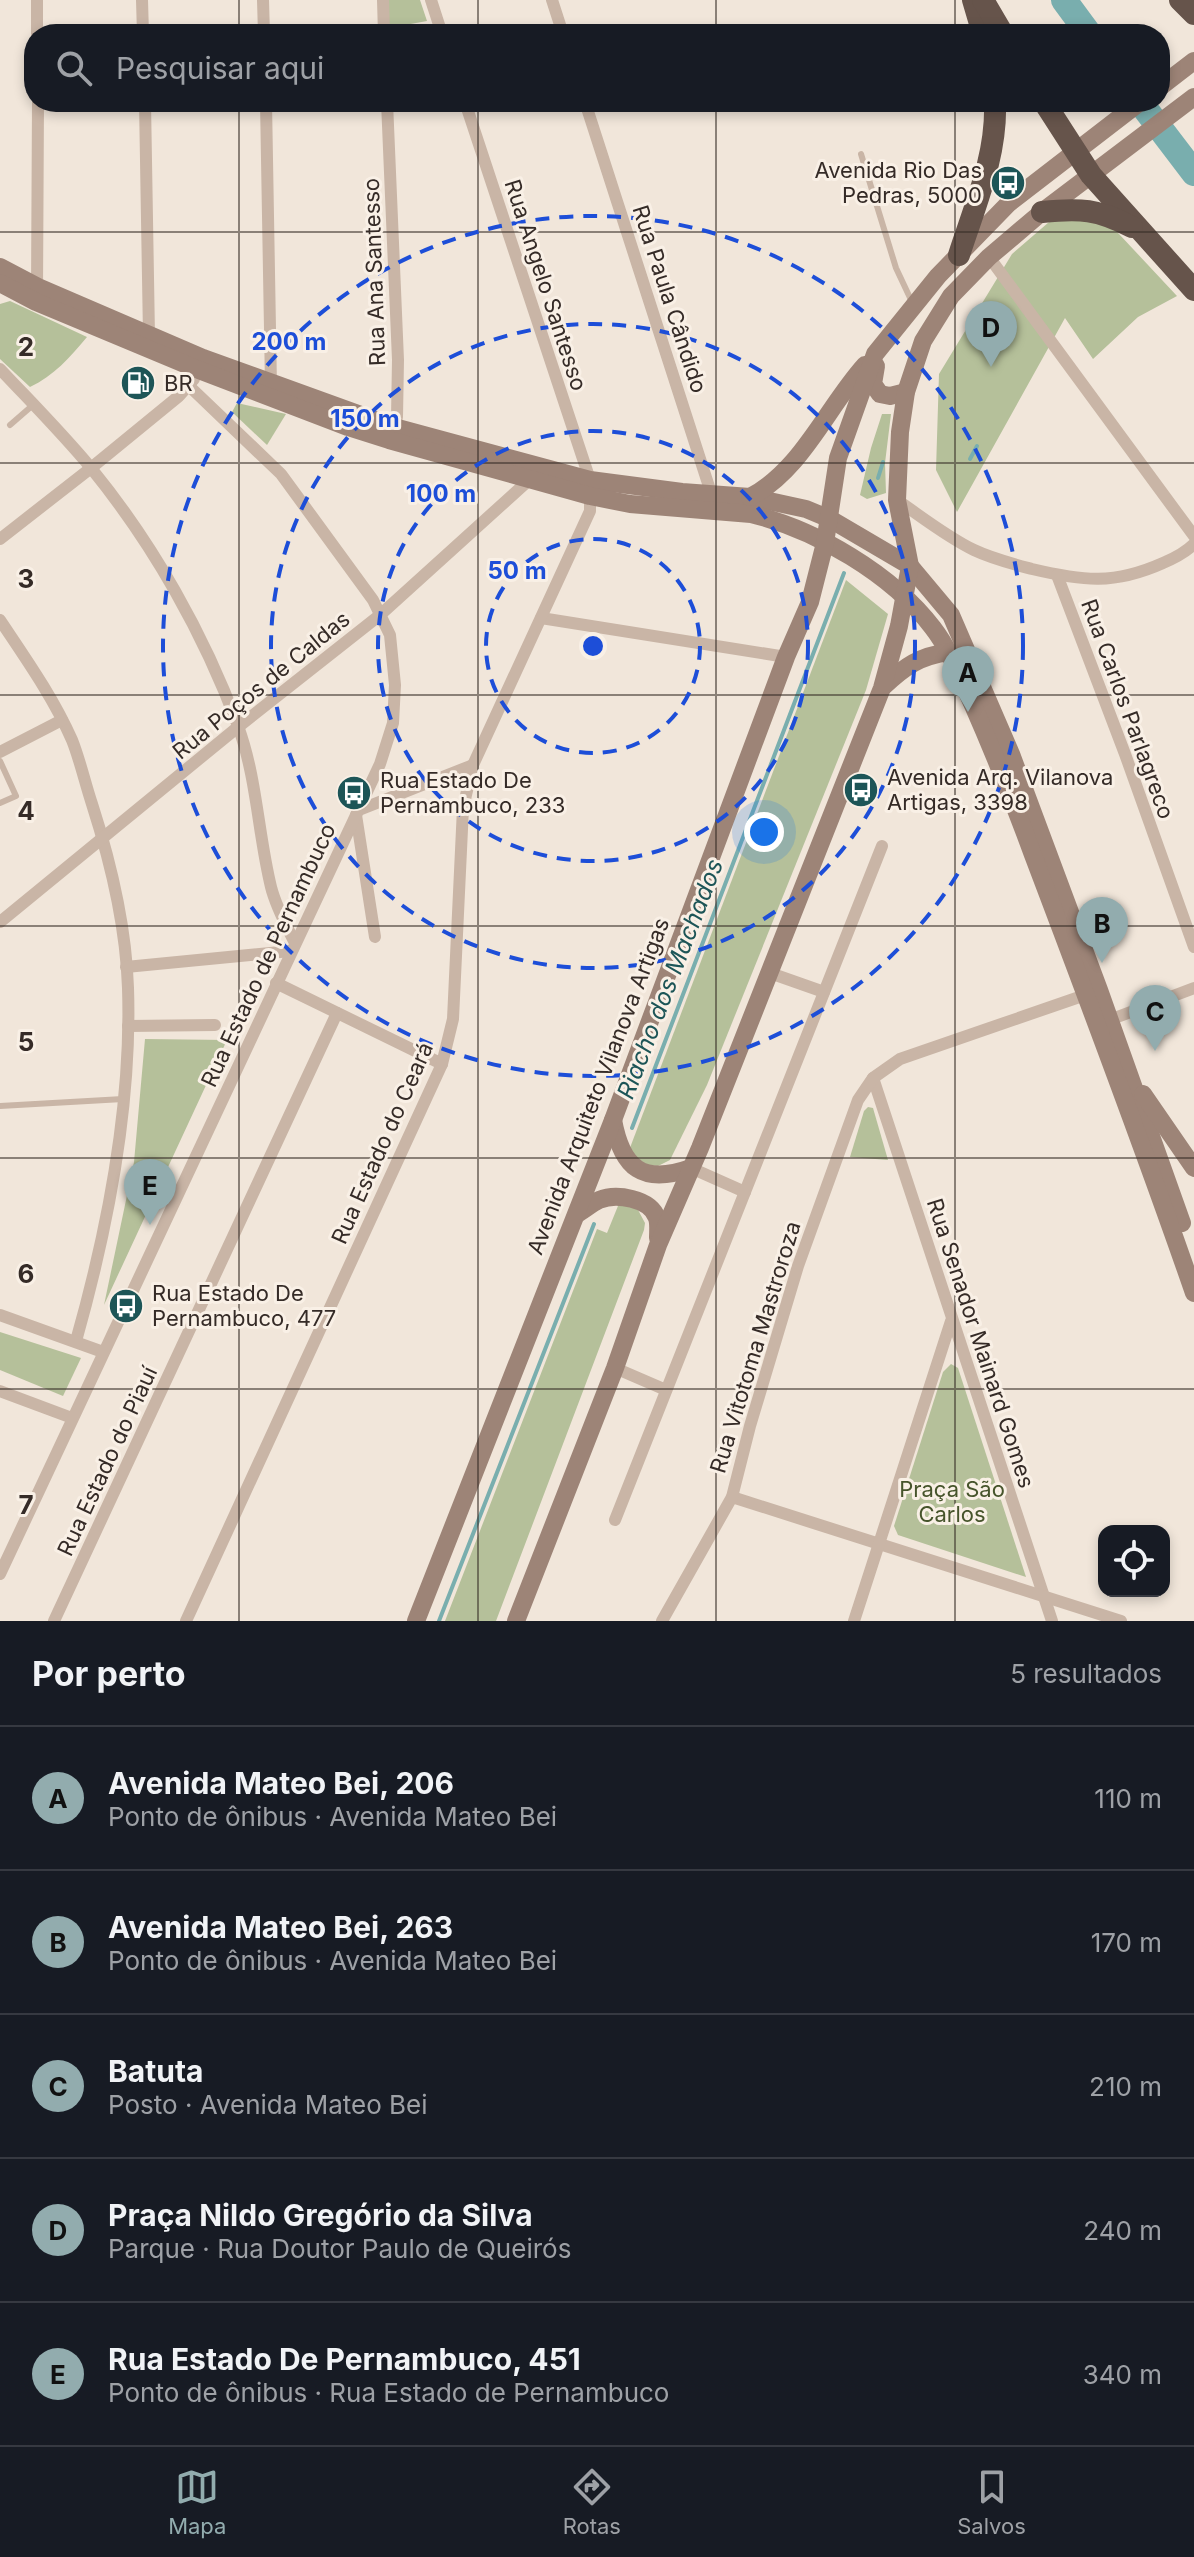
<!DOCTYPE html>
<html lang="pt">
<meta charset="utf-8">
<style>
:root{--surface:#171b24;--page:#20242c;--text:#f1f3f6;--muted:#9ea1a6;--line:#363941;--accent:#92acae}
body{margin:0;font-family:Inter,sans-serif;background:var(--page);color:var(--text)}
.controls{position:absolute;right:24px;bottom:24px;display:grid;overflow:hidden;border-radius:16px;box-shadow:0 4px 12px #0003}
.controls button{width:72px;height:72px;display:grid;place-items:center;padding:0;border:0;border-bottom:2px solid var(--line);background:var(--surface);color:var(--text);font:40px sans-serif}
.you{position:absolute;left:764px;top:832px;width:28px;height:28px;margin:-20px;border:6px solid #fff;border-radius:50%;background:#1a73e8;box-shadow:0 0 0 12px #1a73e833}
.badge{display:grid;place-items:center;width:52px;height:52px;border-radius:50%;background:var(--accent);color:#111;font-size:26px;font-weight:700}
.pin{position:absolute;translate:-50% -66px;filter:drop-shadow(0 2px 4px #0008)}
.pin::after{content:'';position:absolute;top:42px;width:28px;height:24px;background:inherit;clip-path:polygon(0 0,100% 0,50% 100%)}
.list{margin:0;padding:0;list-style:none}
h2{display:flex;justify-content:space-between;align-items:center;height:104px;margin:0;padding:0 32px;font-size:34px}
h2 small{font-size:26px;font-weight:400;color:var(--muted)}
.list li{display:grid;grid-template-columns:52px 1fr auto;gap:24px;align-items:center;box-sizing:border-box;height:144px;padding:0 32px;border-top:2px solid var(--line)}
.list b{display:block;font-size:30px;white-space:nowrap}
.list p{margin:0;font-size:26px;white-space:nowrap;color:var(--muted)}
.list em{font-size:26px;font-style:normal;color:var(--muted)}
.icon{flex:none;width:44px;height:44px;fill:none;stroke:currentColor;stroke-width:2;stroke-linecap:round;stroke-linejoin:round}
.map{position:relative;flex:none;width:1194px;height:1621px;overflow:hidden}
.search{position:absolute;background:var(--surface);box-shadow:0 4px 12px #0003;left:24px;right:24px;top:24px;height:88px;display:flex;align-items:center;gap:20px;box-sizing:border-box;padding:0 28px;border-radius:32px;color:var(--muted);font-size:30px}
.sheet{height:824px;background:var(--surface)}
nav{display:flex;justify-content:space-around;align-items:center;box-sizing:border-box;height:112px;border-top:2px solid var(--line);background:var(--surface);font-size:22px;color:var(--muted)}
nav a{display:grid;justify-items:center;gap:4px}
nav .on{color:var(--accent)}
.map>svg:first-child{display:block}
.green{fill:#b5c09a}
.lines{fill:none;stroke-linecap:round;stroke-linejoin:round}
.stream{stroke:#79aeae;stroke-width:4}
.river{stroke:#79aeae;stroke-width:26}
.service{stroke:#c9b5a6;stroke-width:6}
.minor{stroke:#c9b5a6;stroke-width:12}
.secondary{stroke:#9d8477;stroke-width:18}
.trunk{stroke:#66544b;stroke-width:22}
.grid{fill:none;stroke:#352b27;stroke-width:2;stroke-opacity:0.55}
.ring{fill:none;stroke:#1d4ed8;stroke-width:4;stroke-dasharray:14 10}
.labels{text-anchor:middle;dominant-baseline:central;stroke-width:6;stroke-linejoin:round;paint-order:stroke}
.poi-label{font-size:22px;fill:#352b27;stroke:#f9f0e6;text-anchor:start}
.street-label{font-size:22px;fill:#352b27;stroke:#f9f0e6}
.park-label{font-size:22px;fill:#46542b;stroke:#f9f0e6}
.water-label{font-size:24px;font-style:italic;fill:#1d5557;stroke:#f9f0e6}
.grid-label{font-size:26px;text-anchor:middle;font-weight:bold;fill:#352b27;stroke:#f9f0e6;stroke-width:6;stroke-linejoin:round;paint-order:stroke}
.centre{fill:#1d4ed8;stroke:#f9f0e6;stroke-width:4}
.ring-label{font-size:24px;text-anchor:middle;font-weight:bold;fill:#1d4ed8;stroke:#f9f0e6;stroke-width:6;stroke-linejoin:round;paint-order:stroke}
</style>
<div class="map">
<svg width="1194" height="1621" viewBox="0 0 1194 1621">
<rect width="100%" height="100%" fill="#f1e6da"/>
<g class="green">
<path d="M388 0H420L427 21 389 28Z"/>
<path d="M1056 216 1105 219 1177 296 1138 317 1093 359 1065 318 957 512 936 470 939 374 1012 254Z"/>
<path d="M10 301 87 337C70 357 54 376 30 387L0 359V304Z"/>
<path d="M237 403 286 414 267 445 232 412Z"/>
<path d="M882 414H891L885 463 886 493 867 499 860 495 871 448Z"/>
<path d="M846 580 888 614 866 690 707 1085 670 1160 658 1166 647 1165 628 1153Z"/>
<path d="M145 1039 227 1040 104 1305 134 1162Z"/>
<path d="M868 1107 873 1108 888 1160 850 1157 864 1111Z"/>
<path d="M620 1201 637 1208 645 1223 644 1230 496 1621H445L597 1229 607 1233Z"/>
<path d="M0 1332 81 1358 63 1396 0 1370Z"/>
<path d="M951 1364 958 1368 1026 1577 898 1535 894 1526 943 1372Z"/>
</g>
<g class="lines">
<g class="stream">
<path d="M970 459 977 446"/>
<path d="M878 478 883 462"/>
<path d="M632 1128 844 573"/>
<path d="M439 1621 594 1224"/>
</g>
<g class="river">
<path d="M1064 0 1089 34"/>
<path d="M1140 102 1194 173"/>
</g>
<g class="service">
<path d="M861 154 896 268 912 302"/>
<path d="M10 425 33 405"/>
<path d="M0 761 16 796 0 803"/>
<path d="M0 1106 123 1099"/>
</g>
<g class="minor">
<path d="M37 0V34"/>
<path d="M142 0 143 34"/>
<path d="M263 0 264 34"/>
<path d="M383 0 384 34"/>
<path d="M431 0 442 34"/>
<path d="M552 0 563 34"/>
<path d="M145 102 149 336 147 341"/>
<path d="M266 102 271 386"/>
<path d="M387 102 398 360 397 417 392 434"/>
<path d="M585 102 713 499"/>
<path d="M989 257 1194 536"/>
<path d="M37 291 38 102"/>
<path d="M0 369C30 401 62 433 91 468 153 544 204 634 238 726 257 778 258 834 271 887 276 907 286 925 295 943"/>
<path d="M897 500C922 517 947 537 974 550 993 559 1013 564 1032 569 1083 581 1114 585 1163 563 1175 558 1185 553 1194 544"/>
<path d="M0 539 91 468 179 396 194 379"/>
<path d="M1057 575 1125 754 1194 947"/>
<path d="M541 618 786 657"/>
<path d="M0 620C26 659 53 697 72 740 80 760 85 783 92 804 111 863 126 926 128 988 132 1107 108 1228 76 1341"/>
<path d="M0 752 62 720"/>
<path d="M359 810 473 765"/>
<path d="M356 815 375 937"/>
<path d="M0 922 238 727 380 615 528 481 532 473"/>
<path d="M126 967 291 951"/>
<path d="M770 973 824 992"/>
<path d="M276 983 442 1064"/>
<path d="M1104 1022 1194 988"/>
<path d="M128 1026 215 1025"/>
<path d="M873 1078 1052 1621"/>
<path d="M691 1168 745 1192"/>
<path d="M0 1315 103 1352"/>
<path d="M615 1368 666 1390"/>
<path d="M0 1391 72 1418"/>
<path d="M732 1497 1121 1621"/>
<path d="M615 1520 882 846"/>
<path d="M0 1574 380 764 393 723 395 685 390 635 373 600 281 474 189 386"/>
<path d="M54 1621 337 1013"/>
<path d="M186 1621 442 1064 453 1019 463 808 473 765 590 511V480L465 102"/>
<path d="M662 1621 732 1497 750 1426 798 1266 858 1100 873 1078 900 1059 1091 993"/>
<path d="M854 1621 951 1321"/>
</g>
<g class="secondary">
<path d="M1160 87 1194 61"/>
<path d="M0 267 38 287 203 358 394 427 590 480 682 492 750 497 806 509 830 519 910 566 951 615 1011 754 1099 990 1182 1223"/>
<path d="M0 283 36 302 199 370 348 427 389 440 590 496 630 504 751 514C815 529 892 574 933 628 950 650 960 677 972 703 994 753 1014 803 1033 855 1088 1000 1143 1146 1194 1293"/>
<path d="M876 366 873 384 880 394 890 396 906 392"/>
<path d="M750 497C802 470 827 407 865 365"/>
<path d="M884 686C905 666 920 656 949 652"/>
<path d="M1143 1094 1194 1168"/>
<path d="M613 1120C622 1169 643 1185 691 1168"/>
<path d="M577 1214C584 1210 591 1204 599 1200 616 1193 650 1198 657 1218 659 1224 658 1231 658 1238"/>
<path d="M416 1621 613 1120 786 657 810 602 825 543 838 458 875 354 938 276 1009 203 1140 102"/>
<path d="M516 1621 615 1368 658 1245 700 1148 882 688 899 626 910 566 897 500 900 432 906 392 923 341 951 296 989 257 1042 212 1194 97"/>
</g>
<g class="trunk">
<path d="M973 0 983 34"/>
<path d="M983 0 1003 34"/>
<path d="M1180 0 1194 14"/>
<path d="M1044 102 1091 175 1194 290"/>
<path d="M1042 212C1080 208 1098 209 1132 227"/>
<path d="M959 255C975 205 997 156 995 102"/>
</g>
</g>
<path class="grid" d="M239 0V34M478 0V34M716 0V34M955 0V34M239 102V1621M478 102V1621M716 102V1621M955 102V1621M0 232H1194M0 463H1194M0 695H1194M0 926H1194M0 1158H1194M0 1389H1194"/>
<g class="ring">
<circle cx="593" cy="646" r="107"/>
<circle cx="593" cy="646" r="215"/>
<circle cx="593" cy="646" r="322"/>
<circle cx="593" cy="646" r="430"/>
</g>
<defs>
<g id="bus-disc" transform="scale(1.8)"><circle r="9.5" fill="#1d5557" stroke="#f9f0e6"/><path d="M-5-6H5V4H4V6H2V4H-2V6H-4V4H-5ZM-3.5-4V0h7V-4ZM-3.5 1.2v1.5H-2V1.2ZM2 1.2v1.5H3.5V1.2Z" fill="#fff"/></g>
<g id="fuel-disc" transform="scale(1.8)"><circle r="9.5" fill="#1d5557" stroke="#f9f0e6"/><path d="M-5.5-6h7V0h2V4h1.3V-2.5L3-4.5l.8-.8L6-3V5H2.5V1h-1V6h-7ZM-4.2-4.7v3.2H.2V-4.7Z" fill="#fff"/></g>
</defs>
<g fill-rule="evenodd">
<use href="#bus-disc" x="1008" y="183"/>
<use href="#fuel-disc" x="138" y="383"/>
<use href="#bus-disc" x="861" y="790"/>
<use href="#bus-disc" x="354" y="793"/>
<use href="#bus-disc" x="126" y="1306"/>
</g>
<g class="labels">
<g class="poi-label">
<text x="982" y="170" text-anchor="end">Avenida Rio Das<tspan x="982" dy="25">Pedras, 5000</tspan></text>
<text x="164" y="383">BR</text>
<text x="887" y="777">Avenida Arq. Vilanova<tspan x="887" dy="25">Artigas, 3398</tspan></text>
<text x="380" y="780">Rua Estado De<tspan x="380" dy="25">Pernambuco, 233</tspan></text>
<text x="152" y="1293">Rua Estado De<tspan x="152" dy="25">Pernambuco, 477</tspan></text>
</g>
<g class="street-label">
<text transform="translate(374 272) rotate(-92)">Rua Ana Santesso</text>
<text transform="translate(546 285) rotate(72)">Rua Angelo Santesso</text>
<text transform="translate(670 299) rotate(72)">Rua Paula Cândido</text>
<text transform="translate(261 685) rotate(-39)">Rua Poços de Caldas</text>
<text transform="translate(1128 709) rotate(70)">Rua Carlos Parlagreco</text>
<text transform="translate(268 955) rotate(-65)">Rua Estado de Pernambuco</text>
<text transform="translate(598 1086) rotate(-69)">Avenida Arquiteto Vilanova Artigas</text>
<text transform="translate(382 1143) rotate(-66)">Rua Estado do Ceará</text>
<text transform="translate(981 1343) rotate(72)">Rua Senador Mainard Gomes</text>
<text transform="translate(755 1347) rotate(-73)">Rua Vitotoma Mastroroza</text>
<text transform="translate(107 1461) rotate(-65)">Rua Estado do Piauí</text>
</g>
<g class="park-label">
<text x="952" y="1489">Praça São<tspan x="952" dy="25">Carlos</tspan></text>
</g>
<g class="water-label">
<text transform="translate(670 979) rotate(-69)">Riacho dos Machados</text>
</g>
</g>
<g class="grid-label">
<text x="26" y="356">2</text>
<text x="26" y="588">3</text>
<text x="26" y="820">4</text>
<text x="26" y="1051">5</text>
<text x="26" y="1283">6</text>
<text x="26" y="1514">7</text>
</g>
<circle cx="593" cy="646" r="12" class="centre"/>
<g class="ring-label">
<text x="289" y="350">200 m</text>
<text x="365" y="427">150 m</text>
<text x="441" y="502">100 m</text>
<text x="517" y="579">50 m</text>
</g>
</svg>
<div class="controls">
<button><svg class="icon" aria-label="locate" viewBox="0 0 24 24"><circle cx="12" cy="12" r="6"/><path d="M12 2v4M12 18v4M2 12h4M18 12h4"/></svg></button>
</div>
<div class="you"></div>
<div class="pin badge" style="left:968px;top:712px">A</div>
<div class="pin badge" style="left:1102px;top:963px">B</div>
<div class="pin badge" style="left:1155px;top:1051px">C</div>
<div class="pin badge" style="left:991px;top:367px">D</div>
<div class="pin badge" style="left:150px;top:1225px">E</div>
<div class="search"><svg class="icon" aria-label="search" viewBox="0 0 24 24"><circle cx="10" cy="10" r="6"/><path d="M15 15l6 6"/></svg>Pesquisar aqui</div>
</div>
<section class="sheet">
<h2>Por perto<small>5 resultados</small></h2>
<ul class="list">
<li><span class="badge">A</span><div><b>Avenida Mateo Bei, 206</b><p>Ponto de ônibus · Avenida Mateo Bei</p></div><em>110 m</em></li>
<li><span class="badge">B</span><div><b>Avenida Mateo Bei, 263</b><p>Ponto de ônibus · Avenida Mateo Bei</p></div><em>170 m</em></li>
<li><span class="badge">C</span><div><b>Batuta</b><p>Posto · Avenida Mateo Bei</p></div><em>210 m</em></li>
<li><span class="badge">D</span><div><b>Praça Nildo Gregório da Silva</b><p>Parque · Rua Doutor Paulo de Queirós</p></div><em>240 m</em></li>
<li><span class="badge">E</span><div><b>Rua Estado De Pernambuco, 451</b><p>Ponto de ônibus · Rua Estado de Pernambuco</p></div><em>340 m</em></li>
</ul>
</section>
<nav>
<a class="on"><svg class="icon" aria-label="map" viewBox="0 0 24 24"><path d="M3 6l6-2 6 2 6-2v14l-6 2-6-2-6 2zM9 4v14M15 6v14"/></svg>Mapa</a>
<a><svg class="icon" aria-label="directions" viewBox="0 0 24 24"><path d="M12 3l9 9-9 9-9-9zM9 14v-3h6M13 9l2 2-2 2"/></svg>Rotas</a>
<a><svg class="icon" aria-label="saved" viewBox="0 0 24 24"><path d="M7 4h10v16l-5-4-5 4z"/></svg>Salvos</a>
</nav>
